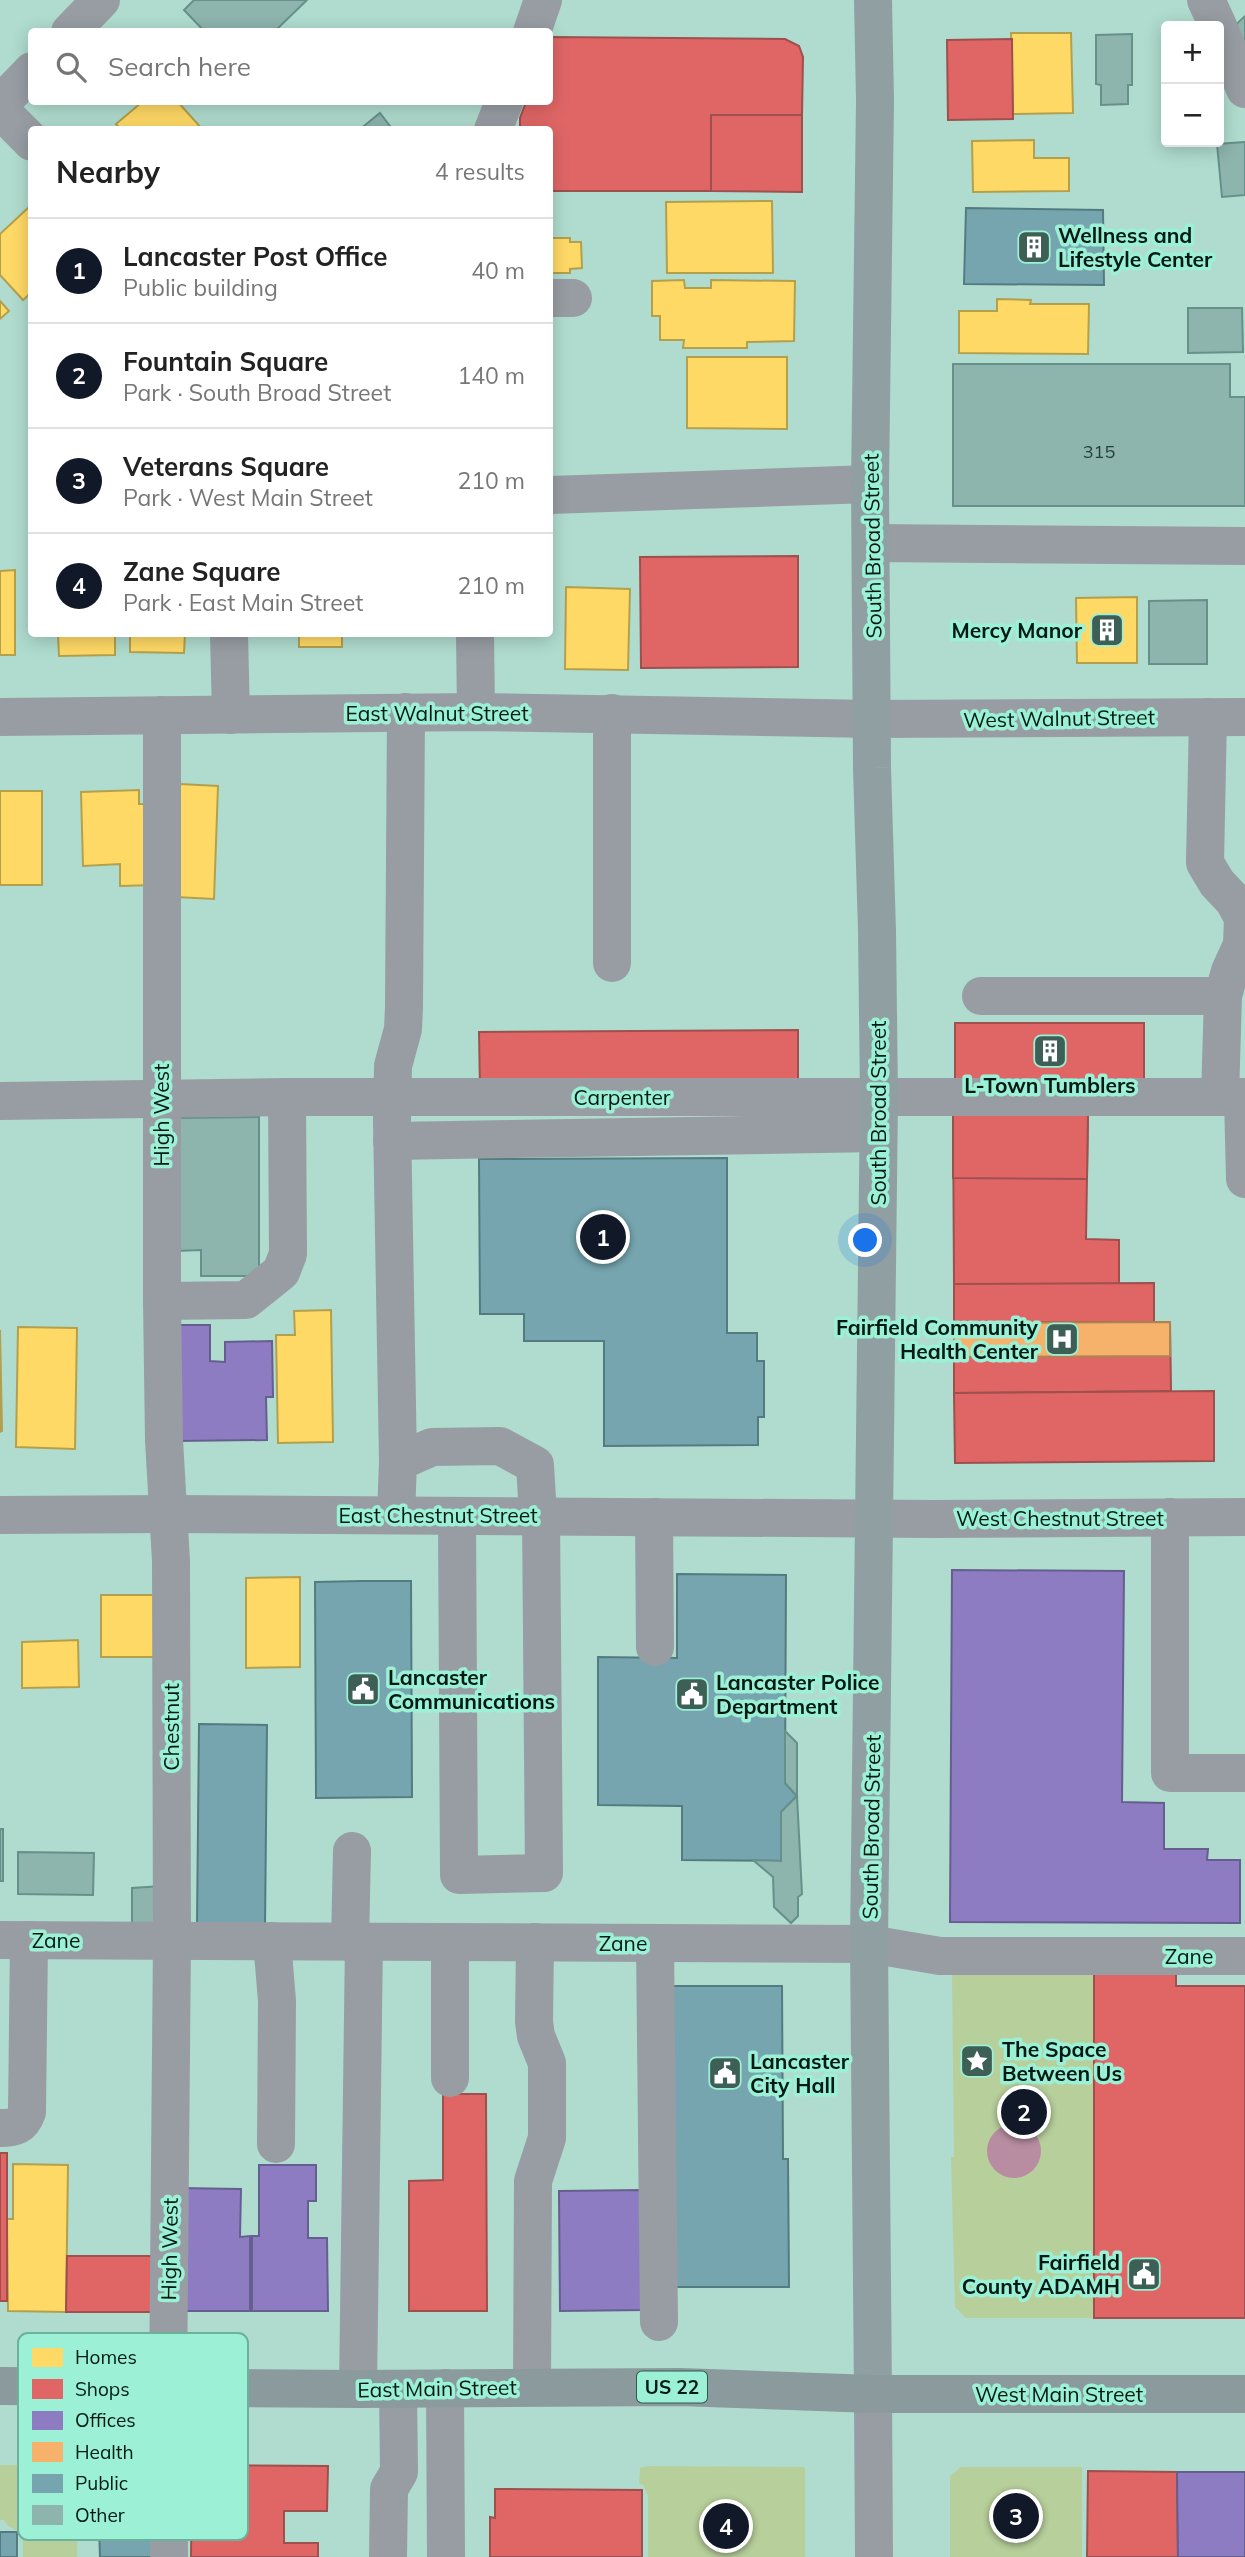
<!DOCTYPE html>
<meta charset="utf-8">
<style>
:root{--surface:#fff;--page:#f6f6f6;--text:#222;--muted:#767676;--line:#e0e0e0;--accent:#111827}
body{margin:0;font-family:Mulish,sans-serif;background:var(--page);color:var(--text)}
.controls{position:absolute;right:21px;top:21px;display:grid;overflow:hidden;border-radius:7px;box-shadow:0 4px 18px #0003}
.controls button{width:63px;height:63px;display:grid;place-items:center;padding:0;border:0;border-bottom:2px solid var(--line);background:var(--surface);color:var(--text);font:35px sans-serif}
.you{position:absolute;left:866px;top:1241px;width:24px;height:24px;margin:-18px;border:5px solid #fff;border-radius:50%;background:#1a73e8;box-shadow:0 0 0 10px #1a73e833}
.badge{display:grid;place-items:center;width:46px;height:46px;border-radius:50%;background:var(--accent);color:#fff;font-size:23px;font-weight:700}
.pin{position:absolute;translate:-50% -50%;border:4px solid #fff;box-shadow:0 2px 7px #0006}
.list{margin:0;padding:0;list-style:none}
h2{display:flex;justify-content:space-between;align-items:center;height:91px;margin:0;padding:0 28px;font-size:30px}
h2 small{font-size:23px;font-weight:400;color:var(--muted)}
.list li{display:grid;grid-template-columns:46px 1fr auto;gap:21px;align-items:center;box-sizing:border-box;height:105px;padding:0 28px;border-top:2px solid var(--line)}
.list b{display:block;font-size:26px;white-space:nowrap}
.list p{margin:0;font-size:23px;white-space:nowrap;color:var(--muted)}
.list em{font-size:23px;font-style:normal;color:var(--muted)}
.icon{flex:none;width:38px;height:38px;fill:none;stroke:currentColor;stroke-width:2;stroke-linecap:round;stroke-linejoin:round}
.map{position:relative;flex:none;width:1245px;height:2557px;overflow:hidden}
.search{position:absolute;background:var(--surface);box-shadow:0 4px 18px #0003;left:28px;top:28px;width:525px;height:77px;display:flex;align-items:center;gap:18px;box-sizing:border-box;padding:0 24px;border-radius:7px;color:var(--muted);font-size:26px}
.panel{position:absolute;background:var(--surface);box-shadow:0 4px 18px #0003;left:28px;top:126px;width:525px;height:511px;border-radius:7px}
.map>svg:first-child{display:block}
.green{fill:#b7cf9b}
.water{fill:#b88da2}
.homes{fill:#ffd966;stroke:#b3a04d;stroke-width:2}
.shops{fill:#e06666;stroke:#9d504d;stroke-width:2}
.offices{fill:#8e7cc3;stroke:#645f8e;stroke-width:2}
.health{fill:#f6b26b;stroke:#ac8551;stroke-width:2}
.public{fill:#76a5af;stroke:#537c80;stroke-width:2}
.building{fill:#8db4ad;stroke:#65918a;stroke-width:2}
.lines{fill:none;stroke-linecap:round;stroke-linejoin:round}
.minor{stroke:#989da4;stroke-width:38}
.major{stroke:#90a0a2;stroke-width:38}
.highway{stroke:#8a9a9d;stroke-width:38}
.labels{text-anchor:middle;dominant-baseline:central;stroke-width:7;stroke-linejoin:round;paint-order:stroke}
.number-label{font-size:18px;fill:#24413a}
.shield{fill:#9bf0d6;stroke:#2f5b4e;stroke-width:2}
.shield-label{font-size:19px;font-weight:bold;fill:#011b14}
.poi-label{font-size:21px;font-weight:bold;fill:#011b14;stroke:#9bf0d6;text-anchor:start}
.street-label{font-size:21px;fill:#011b14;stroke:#9bf0d6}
.key{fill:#9bf0d6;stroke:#6db09c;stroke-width:2}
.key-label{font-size:19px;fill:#011b14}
</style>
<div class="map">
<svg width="1245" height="2557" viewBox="0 0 1245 2557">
<rect width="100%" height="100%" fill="#afdcce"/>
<g class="green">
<path d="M1094 1967V2318H966L955 2307 951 2157H954L952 1969Z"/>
<path d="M0 2465 78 2466 77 2557H23V2534L8 2526 4 2520H0Z"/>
<path d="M648 2466 805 2467V2557H648V2495L643 2485 639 2484 640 2468Z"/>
<path d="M961 2467H1082V2557H950V2476Z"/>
</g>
<circle class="water" cx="1014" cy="2151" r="27"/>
<g class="homes">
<path d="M1011 33H1071L1073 113 1013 114Z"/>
<path d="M142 102H178L203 130H121L116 124Z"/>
<path d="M1034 140V158H1069V191L973 192 972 141Z"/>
<path d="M772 201 773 273H667L666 202Z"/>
<path d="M28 208 32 212V292L23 300 0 275V234Z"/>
<path d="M550 238H570V242H581L582 268 570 269V273H550Z"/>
<path d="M684 280 685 288H711V280L795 281 794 341 747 342V348H683L684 340H660V316H652V281Z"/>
<path d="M997 299 1031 300 1030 304H1089L1088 354 959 353V311H997Z"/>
<path d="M0 301 9 311 0 319Z"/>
<path d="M687 357H787V429L687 428Z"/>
<path d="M15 570V655H0V571Z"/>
<path d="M566 587 630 589 628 670 565 669Z"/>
<path d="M1137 597V663H1077L1076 598Z"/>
<path d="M58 634H115V655L59 656Z"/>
<path d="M130 634H185L184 653 130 652Z"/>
<rect x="299" y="634" width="43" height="13"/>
<rect x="347" y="634" width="56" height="1"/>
<path d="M180 784 218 786 214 899 176 897Z"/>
<path d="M139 790V804H145L155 885 120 886V864L83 866 81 792Z"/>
<rect x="0" y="791" width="42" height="94"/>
<path d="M331 1310 333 1442 278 1443 276 1335H295L294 1311Z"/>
<path d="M18 1327 77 1328 75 1449 16 1447Z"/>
<path d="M0 1330 2 1431 0 1432Z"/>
<path d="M300 1577V1667L246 1668V1578Z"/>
<rect x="101" y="1595" width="59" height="62"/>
<path d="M78 1640 79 1687 22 1688V1642Z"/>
<path d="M13 2164 68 2165 66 2312 8 2311 7 2219H13Z"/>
</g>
<g class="shops">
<path d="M550 37 785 39 799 46 803 57 802 115H711V191H550V130H520V118L526 102H550Z"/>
<path d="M1012 39 1013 119 948 120 947 40Z"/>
<path d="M711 115H802V192L711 191Z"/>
<path d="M798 556V667L641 668 640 557Z"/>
<path d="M955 1023H1144V1080L955 1090Z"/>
<path d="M798 1030V1088L480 1089 479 1032Z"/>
<path d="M953 1111 1088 1112 1086 1239 1119 1240V1284H954Z"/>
<path d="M953 1111 1088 1112 1087 1179 953 1178Z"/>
<path d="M1154 1283V1322L954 1323V1284Z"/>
<path d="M1170 1322 1171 1391 954 1393V1323Z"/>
<path d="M1214 1391V1461L955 1463 954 1393Z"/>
<path d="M1094 1967H1176V1986H1245V2318H1094Z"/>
<path d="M443 2094H486L487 2311H409V2181L443 2180Z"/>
<rect x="0" y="2153" width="7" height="148"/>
<path d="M67 2256H158V2312H66Z"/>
<path d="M192 2465 328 2466 327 2511H284V2543H318V2557H191Z"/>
<path d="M1088 2471 1177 2472 1178 2557H1087Z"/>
<path d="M495 2489 642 2490V2557H490V2517L495 2518Z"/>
</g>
<g class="offices">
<path d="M173 1325H210V1361L225 1362V1342L272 1341 273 1397H266L267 1440 174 1441Z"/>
<path d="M952 1570 1124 1571 1122 1802 1164 1803V1849H1208L1207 1860H1240V1923L950 1922Z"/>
<path d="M259 2165H316V2201H308V2238H327L328 2311H252V2236H259Z"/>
<path d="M178 2188 241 2189 240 2237 250 2236V2311H184Z"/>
<path d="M643 2190 644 2310 560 2311 559 2191Z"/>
<path d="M1177 2472H1245V2557H1178Z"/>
</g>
<path class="health" d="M1170 1322V1356L954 1357V1323Z"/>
<g class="public">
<path d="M966 208 1103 210 1104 285 964 284Z"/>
<path d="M727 1158V1333H757V1361H764V1417H758V1445L604 1446V1341H524V1314H480L479 1159Z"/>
<path d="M677 1574 786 1575 785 1783 797 1796 781 1812V1861L682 1860V1806L598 1805V1657L677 1658Z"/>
<path d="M362 1581H411L412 1797 316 1798 315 1582Z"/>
<path d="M199 1724 267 1725 265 1927 197 1926Z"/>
<path d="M667 1986H782L783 2159H788L789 2287H668Z"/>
<path d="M98 2497H163L164 2557H100Z"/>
<rect x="0" y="2532" width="17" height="25"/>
</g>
<g class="building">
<path d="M194 0H307L274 32H205L184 10Z"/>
<path d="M1245 16V49L1228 32Z"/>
<path d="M1132 34V85H1128V104L1101 105V85L1096 84V35Z"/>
<path d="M380 113 393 130H359Z"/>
<path d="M1245 142V195L1222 197 1217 144Z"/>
<path d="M1188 308H1242L1243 352 1188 353Z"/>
<path d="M953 364H1230V397H1245V506H953Z"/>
<path d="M1207 600V664H1149V601Z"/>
<path d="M259 1117V1276H201V1250L176 1251V1118Z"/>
<path d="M785 1731 797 1743V1796L785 1783Z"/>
<path d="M797 1796 802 1894 798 1897V1916L791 1923 774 1907 773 1877 753 1860 781 1861V1812Z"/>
<rect x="0" y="1829" width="3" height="52"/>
<path d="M18 1852 94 1853 93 1895 18 1894Z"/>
<path d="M162 1886V1925H132V1888Z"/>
</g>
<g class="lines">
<g class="minor">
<path d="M1206 0 1218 26"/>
<path d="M1219 29 1245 89"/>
<path d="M70 32 101 0"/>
<path d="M532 32 543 0"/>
<path d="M0 104 32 71"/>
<path d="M0 110 32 142"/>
<path d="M493 130 504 102"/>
<path d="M550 298H573"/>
<path d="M550 495 870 484"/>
<path d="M871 543 1245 546"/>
<path d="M229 634 231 715"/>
<path d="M475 634 476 712"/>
<path d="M162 715V1301L164 1440 171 1561 172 1940 168 2389 169 2557"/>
<path d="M0 717 476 712 873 719 1245 717"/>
<path d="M1208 717 1205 863 1217 883 1234 901 1243 918 1242 945 1230 971 1223 996 1220 1097"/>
<path d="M612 963V713"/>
<path d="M981 996H1223"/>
<path d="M1243 1097 1245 1179"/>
<path d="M0 1101 287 1097H1245"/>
<path d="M392 1141 878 1133"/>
<path d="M162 1301 246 1300 281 1272 288 1254 287 1097"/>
<path d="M398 1462 432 1447 500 1446 535 1465 538 1516"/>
<path d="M0 1515 170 1514 934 1519 1245 1517"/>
<path d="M396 1515 398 1462 392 1120 393 1066 403 1029 404 1007 406 712"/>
<path d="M457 1516 459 1875 544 1873 541 1516"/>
<path d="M654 1517 655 1647"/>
<path d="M1170 1517V1773H1245"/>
<path d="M0 1940 869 1944 940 1956H1245"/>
<path d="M272 1941 277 2001 276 2144"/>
<path d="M350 1942 352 1851"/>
<path d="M450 1942V2078"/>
<path d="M655 1943 659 2322"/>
<path d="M0 2128C15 2128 22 2126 27 2112L29 1940"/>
<path d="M532 2387 533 2181 547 2138V2063L536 2036 534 2022 535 1942"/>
<path d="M445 2388 446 2557"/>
<path d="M358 2389 364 1942"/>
<path d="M873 2394 874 2557"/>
<path d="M388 2557 389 2489 399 2472 398 2389"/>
</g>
<path class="major" d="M873 0 875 100 870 484 872 768 877 931 879 1097 869 1944 873 2394"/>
<path class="highway" d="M0 2386 358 2389 680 2387 873 2394H1245"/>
</g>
<defs>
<g id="building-square" transform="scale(1.75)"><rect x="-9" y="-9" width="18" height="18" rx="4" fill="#3e5f55" stroke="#9bf0d6"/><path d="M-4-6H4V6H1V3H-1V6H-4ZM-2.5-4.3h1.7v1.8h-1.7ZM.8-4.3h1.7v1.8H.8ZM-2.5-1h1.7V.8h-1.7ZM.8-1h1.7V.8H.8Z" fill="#fff"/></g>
<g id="hospital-square" transform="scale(1.75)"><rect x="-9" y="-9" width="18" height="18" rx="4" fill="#3e5f55" stroke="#9bf0d6"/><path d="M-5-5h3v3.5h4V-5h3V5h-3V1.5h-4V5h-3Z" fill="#fff"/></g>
<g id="civic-square" transform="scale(1.75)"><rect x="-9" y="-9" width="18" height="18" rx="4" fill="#3e5f55" stroke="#9bf0d6"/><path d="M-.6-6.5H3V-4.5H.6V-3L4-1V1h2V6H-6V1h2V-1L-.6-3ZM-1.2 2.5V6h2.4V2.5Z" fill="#fff"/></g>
<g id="sight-square" transform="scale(1.75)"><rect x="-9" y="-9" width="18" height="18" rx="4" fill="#3e5f55" stroke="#9bf0d6"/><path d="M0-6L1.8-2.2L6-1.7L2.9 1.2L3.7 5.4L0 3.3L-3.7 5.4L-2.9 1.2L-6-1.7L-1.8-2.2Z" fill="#fff"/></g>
</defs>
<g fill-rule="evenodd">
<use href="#building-square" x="1034" y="247"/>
<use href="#building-square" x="1107" y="630"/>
<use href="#building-square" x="1050" y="1051"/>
<use href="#hospital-square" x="1062" y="1339"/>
<use href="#civic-square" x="363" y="1689"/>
<use href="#civic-square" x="692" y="1694"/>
<use href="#sight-square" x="977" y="2061"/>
<use href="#civic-square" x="725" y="2073"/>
<use href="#civic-square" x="1144" y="2274"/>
</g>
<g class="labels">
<g class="number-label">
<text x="1099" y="451">315</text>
</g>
<rect class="shield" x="637" y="2371.5" width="70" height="31" rx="5"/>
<g class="shield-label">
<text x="672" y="2387">US 22</text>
</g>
<g class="poi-label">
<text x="1058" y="235">Wellness and<tspan x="1058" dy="24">Lifestyle Center</tspan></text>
<text x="1082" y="630" text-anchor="end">Mercy Manor</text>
<text x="1050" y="1085" text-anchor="middle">L-Town Tumblers</text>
<text x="1038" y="1327" text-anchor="end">Fairfield Community<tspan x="1038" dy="24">Health Center</tspan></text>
<text x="388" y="1677">Lancaster<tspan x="388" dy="24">Communications</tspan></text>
<text x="716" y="1682">Lancaster Police<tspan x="716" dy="24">Department</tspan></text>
<text x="1002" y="2049">The Space<tspan x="1002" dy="24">Between Us</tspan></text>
<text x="750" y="2061">Lancaster<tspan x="750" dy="24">City Hall</tspan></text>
<text x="1120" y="2262" text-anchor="end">Fairfield<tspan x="1120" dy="24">County ADAMH</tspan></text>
</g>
<g class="street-label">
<text transform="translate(872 546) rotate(-91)">South Broad Street</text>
<text x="437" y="713">East Walnut Street</text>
<text transform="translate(1059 718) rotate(-1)">West Walnut Street</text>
<text x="622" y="1097">Carpenter</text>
<text transform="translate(878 1113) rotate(-90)">South Broad Street</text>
<text transform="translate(161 1115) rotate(-90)">High West</text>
<text x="438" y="1515">East Chestnut Street</text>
<text x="1060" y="1518">West Chestnut Street</text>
<text transform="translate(171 1727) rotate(-90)">Chestnut</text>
<text transform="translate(871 1827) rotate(-89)">South Broad Street</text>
<text x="56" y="1940">Zane</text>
<text x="623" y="1943">Zane</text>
<text x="1189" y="1956">Zane</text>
<text transform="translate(169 2249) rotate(-89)">High West</text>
<text transform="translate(437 2388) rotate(-1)">East Main Street</text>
<text x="1059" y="2394">West Main Street</text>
</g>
</g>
<rect x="18" y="2333" width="230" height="207" rx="10" class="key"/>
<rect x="32" y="2348" width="31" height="19" fill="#ffd966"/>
<rect x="32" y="2379" width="31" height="20" fill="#e06666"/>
<rect x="32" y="2411" width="31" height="19" fill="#8e7cc3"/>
<rect x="32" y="2442" width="31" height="20" fill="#f6b26b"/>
<rect x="32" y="2474" width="31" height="19" fill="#76a5af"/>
<rect x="32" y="2505" width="31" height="20" fill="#8db4ad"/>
<g class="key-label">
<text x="75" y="2364">Homes</text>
<text x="75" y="2396">Shops</text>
<text x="75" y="2427">Offices</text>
<text x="75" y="2459">Health</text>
<text x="75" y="2490">Public</text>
<text x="75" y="2522">Other</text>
</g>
</svg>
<div class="controls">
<button>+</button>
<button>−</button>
</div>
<div class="you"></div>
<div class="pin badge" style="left:603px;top:1237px">1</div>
<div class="pin badge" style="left:1024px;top:2112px">2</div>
<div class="pin badge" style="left:1016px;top:2516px">3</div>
<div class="pin badge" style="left:726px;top:2526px">4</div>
<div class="search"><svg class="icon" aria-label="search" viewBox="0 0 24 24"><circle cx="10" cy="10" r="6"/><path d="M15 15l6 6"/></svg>Search here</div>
<section class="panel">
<h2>Nearby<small>4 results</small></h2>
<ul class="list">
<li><span class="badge">1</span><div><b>Lancaster Post Office</b><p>Public building</p></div><em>40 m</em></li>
<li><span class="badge">2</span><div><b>Fountain Square</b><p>Park · South Broad Street</p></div><em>140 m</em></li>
<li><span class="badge">3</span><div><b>Veterans Square</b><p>Park · West Main Street</p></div><em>210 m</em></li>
<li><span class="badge">4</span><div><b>Zane Square</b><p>Park · East Main Street</p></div><em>210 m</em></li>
</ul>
</section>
</div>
